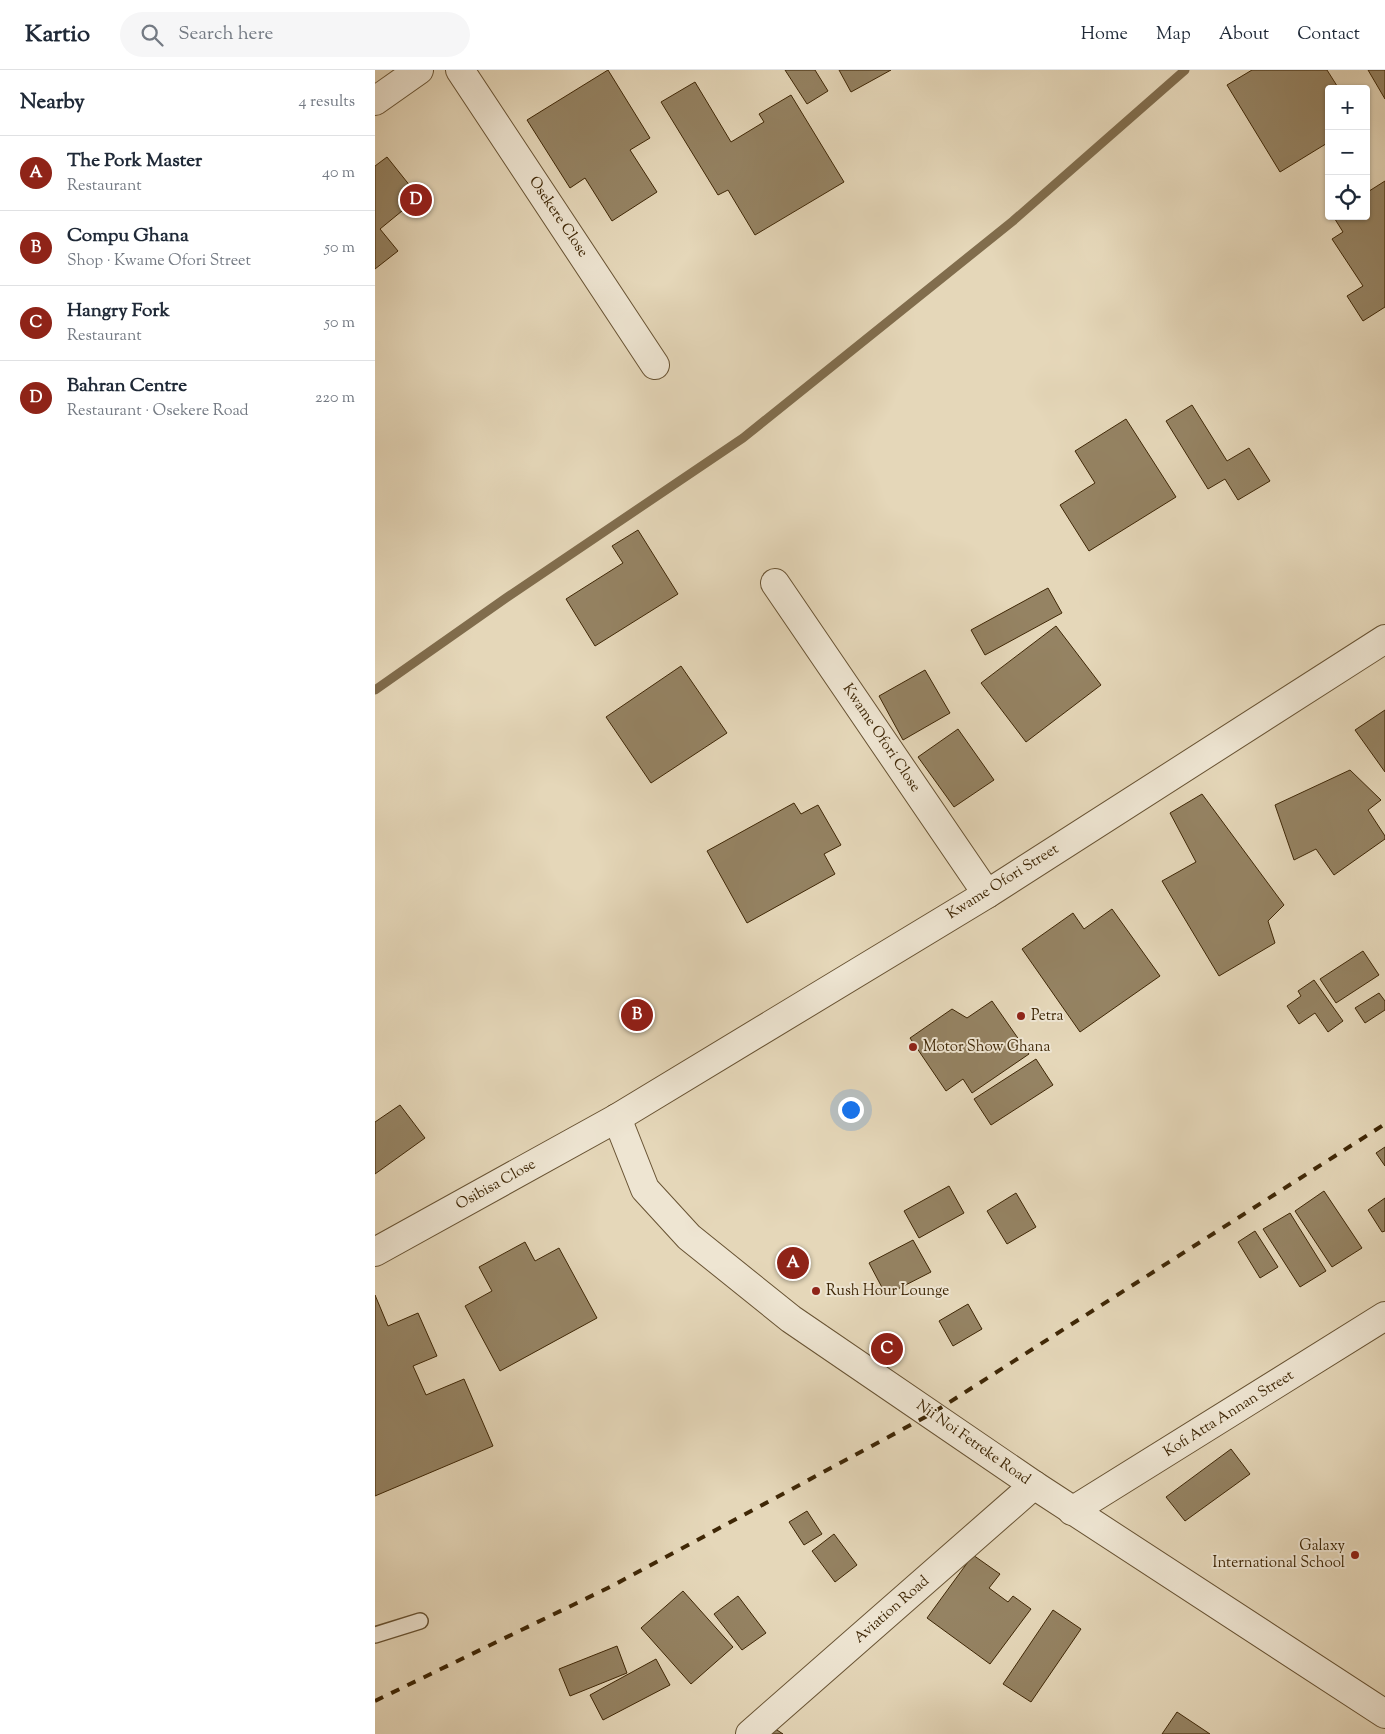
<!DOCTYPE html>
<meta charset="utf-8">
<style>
:root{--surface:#fff;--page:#f6f6f7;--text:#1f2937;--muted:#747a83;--line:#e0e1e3;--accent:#8f2418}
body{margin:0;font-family:"Sorts Mill Goudy",serif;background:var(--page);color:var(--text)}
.controls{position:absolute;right:15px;top:15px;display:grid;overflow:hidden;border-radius:5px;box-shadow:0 1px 4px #0004}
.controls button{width:45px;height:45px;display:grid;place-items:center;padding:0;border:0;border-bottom:1px solid var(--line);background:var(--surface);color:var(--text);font:25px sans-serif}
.you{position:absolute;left:475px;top:1039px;width:18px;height:18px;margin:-12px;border:4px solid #fff;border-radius:50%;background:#1a73e8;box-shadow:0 0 0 8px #1a73e833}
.badge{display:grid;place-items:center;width:32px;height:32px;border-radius:50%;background:var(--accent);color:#fff;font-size:16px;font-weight:700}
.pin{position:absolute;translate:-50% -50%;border:2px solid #fff;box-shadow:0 1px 5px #0006}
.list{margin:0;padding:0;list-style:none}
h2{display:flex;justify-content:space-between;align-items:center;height:65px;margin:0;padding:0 20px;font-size:21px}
h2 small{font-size:16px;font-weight:400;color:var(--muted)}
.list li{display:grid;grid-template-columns:32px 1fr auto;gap:15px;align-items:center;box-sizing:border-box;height:75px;padding:0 20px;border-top:1px solid var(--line)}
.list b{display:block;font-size:19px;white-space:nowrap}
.list p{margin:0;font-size:16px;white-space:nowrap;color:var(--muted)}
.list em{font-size:16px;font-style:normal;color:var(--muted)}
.icon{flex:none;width:28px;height:28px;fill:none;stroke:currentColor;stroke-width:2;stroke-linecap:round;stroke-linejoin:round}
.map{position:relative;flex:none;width:1010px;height:1664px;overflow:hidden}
header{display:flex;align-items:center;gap:30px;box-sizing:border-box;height:70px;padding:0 25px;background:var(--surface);border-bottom:1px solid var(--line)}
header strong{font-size:24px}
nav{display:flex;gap:28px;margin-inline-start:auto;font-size:18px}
.search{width:350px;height:45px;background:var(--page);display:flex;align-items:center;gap:12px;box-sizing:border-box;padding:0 18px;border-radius:28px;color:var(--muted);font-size:19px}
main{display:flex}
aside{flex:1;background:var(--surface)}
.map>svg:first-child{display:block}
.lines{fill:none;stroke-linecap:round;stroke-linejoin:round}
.stream{stroke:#816d4d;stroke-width:9}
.building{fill:#958363;stroke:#3f2706}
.lane-casing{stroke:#685333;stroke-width:18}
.street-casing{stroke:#685333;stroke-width:30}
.lane{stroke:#eee5d2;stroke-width:15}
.street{stroke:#eee5d2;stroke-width:28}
.rail{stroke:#3f2706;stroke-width:4;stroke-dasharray:9 9;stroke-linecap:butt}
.poi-dot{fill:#8f2418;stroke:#eee5d2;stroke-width:2}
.labels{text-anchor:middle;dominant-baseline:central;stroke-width:4;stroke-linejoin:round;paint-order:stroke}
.street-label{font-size:15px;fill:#3f2706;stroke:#eee5d2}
.poi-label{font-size:15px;fill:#3f2706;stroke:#eee5d2;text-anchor:start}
</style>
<header>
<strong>Kartio</strong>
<div class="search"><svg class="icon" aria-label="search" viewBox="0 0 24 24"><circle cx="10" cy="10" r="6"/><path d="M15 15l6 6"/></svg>Search here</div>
<nav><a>Home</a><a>Map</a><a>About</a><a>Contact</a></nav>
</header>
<main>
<aside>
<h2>Nearby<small>4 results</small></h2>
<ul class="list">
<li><span class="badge">A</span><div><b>The Pork Master</b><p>Restaurant</p></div><em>40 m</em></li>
<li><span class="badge">B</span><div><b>Compu Ghana</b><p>Shop · Kwame Ofori Street</p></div><em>50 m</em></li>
<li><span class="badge">C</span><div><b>Hangry Fork</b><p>Restaurant</p></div><em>50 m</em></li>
<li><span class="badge">D</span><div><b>Bahran Centre</b><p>Restaurant · Osekere Road</p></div><em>220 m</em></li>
</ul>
</aside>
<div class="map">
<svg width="1010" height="1664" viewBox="0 0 1010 1664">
<rect width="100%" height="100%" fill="#e5d7b9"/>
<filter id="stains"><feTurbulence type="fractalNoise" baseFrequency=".004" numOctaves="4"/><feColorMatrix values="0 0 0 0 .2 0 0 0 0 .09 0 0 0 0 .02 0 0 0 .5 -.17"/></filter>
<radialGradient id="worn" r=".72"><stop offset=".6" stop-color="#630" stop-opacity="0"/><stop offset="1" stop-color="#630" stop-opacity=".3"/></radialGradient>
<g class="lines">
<path class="stream" d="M0 620 131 528 368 368 638 151 810 0"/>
</g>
<g class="building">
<path d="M233 0 275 68 255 80 282 122 237 151 210 108 195 118 152 50Z"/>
<path d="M410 0H440L453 21 432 34Z"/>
<path d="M464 0H516L476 22Z"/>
<path d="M877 0H952L964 19H954V72L905 102 852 15Z"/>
<path d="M993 0H1010V29Z"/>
<path d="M320 12 356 72 389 52 384 44 416 25 469 112 380 165 353 120 343 125 286 32Z"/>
<path d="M12 87 44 127 5 159 23 181 0 199V96Z"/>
<path d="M1010 111V237L988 251 972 226 988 216 957 169 968 162 958 146H991V123Z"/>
<path d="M817 335 852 391 874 378 895 411 863 430 850 409 833 419 791 351Z"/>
<path d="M751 349 801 427 714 481 685 435 720 413 700 381Z"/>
<path d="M263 460 303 524 220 576 191 529 248 493 237 476Z"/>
<path d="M673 518 687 543 610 585 596 560Z"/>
<path d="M681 556 726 615 651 672 606 613Z"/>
<path d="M306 596 352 663 276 713 231 647Z"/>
<path d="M550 600 575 643 528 670 504 626Z"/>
<path d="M1010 640V702L980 660Z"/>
<path d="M583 659 619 710 579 737 543 687Z"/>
<path d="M975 700 1006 730 993 740 1010 766V769L959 805 941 779 919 790 900 735Z"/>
<path d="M827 724 909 835 893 851 900 873 844 906 787 811 821 792 795 743Z"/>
<path d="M419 733 426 744 443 735 466 775 449 784 460 804 372 853 332 781Z"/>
<path d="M737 839 785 906 705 962 647 879 698 843 709 859Z"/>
<path d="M988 881 1004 905 961 933 945 909Z"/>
<path d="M939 910 968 951 953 962 940 943 924 954 912 936 926 926 923 921Z"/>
<path d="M1004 923 1010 931V940L990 953 980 938Z"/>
<path d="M617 931 654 984 597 1023 588 1009 571 1021 535 968 577 939 592 948Z"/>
<path d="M661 989 678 1015 616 1055 599 1029Z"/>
<path d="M25 1035 50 1068 0 1104V1052Z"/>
<path d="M1010 1077V1096L1001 1083Z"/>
<path d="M574 1116 589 1143 544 1168 529 1141Z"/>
<path d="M949 1121 987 1178 957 1197 920 1141Z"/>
<path d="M641 1123 661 1157 632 1174 612 1141Z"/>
<path d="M1010 1128V1161L1007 1162 993 1140Z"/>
<path d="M915 1143 951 1201 925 1217 888 1159Z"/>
<path d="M880 1161 903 1197 885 1208 863 1172Z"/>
<path d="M538 1170 556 1202 511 1225 494 1193Z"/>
<path d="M150 1172 160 1191 184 1178 222 1248 125 1301 90 1236 117 1221 104 1197Z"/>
<path d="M0 1225 13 1256 43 1243 62 1286 38 1296 51 1325 89 1309 118 1376 0 1426Z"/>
<path d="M593 1234 607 1259 578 1276 564 1251Z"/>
<path d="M856 1379 875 1404 810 1451 791 1427Z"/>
<path d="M432 1441 447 1464 429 1475 414 1452Z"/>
<path d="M459 1464 482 1495 460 1512 437 1481Z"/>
<path d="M598 1485 625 1504 614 1518 633 1532 638 1526 656 1539 615 1594 552 1548Z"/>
<path d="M308 1521 358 1577 316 1614 266 1558Z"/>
<path d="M363 1526 391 1563 367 1580 339 1544Z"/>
<path d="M678 1540 706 1559 656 1632 628 1614Z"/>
<path d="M242 1576 252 1603 195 1626 184 1599Z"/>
<path d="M281 1589 295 1615 228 1650 215 1625Z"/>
<path d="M802 1642 835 1664H787Z"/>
<path d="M399 1658 408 1664H395Z"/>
</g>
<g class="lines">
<g class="lane-casing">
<path id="lane" d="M0 1565 45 1551"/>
</g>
<g class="street-casing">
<g id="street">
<path d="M85 0 280 295"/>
<path d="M0 31 44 0"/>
<path d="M400 513 612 824"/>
<path d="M242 1048 270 1119 314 1167 416 1249 659 1415 1010 1644"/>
<path d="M0 1182 242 1048 612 824 1010 569"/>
<path d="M697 1441 1010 1246"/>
<path d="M375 1664 659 1415"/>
</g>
</g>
<use href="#lane" class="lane"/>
<use href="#street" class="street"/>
<path class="rail" d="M0 1631 237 1516 556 1344 1010 1054"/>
</g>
<g class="poi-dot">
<circle cx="646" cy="946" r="5"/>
<circle cx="538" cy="977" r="5"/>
<circle cx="441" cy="1221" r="5"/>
<circle cx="980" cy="1485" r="5"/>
</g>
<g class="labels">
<g class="street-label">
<text transform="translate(183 147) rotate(56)">Osekere Close</text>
<text transform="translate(506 668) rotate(56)">Kwame Ofori Close</text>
<text transform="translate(628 812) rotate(-32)">Kwame Ofori Street</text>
<text transform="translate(121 1115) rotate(-29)">Osibisa Close</text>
<text transform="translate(854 1344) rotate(-32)">Kofi Atta Annan Street</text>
<text transform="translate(598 1373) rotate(35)">Nii Noi Fetreke Road</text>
<text transform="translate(517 1540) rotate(-41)">Aviation Road</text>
</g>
<g class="poi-label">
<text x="656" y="946">Petra</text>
<text x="548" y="977">Motor Show Ghana</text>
<text x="451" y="1221">Rush Hour Lounge</text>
<text x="970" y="1476" text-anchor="end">Galaxy<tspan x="970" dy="17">International School</tspan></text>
</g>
</g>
<rect width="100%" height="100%" filter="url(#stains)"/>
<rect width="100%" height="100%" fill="url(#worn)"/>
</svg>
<div class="controls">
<button>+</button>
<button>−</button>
<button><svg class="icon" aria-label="locate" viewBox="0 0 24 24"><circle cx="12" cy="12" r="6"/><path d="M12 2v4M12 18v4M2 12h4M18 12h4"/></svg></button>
</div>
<div class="you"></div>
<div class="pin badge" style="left:418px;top:1193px">A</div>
<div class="pin badge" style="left:262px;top:945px">B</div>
<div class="pin badge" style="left:512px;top:1279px">C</div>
<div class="pin badge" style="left:41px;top:130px">D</div>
</div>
</main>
